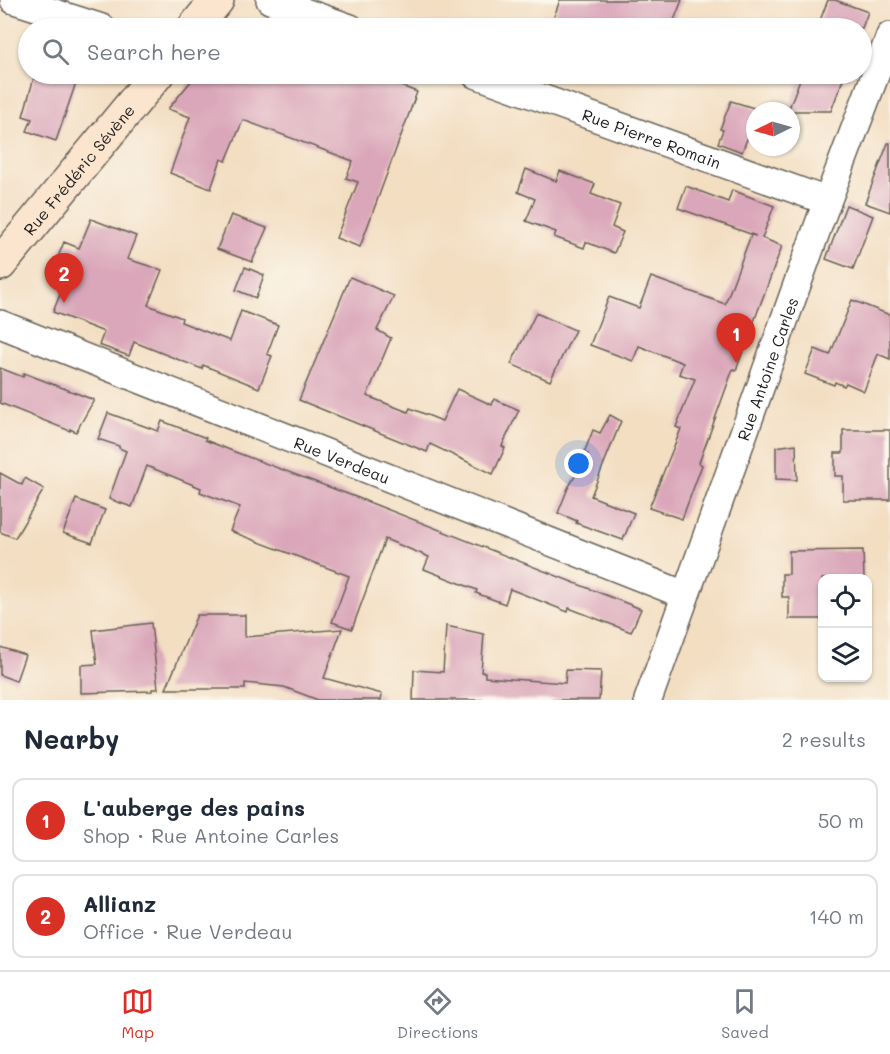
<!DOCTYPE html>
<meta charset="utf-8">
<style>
:root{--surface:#fff;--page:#f6f6f7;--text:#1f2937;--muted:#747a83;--line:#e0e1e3;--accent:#d93025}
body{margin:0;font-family:Mali,sans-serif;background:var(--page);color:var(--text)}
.controls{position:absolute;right:18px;bottom:18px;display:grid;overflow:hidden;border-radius:12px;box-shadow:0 2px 4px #0004}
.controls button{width:54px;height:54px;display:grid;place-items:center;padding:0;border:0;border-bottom:2px solid var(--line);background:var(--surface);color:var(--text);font:30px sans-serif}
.compass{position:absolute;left:746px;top:102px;width:54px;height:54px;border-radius:50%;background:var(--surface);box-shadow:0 2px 4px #0004;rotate:265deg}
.you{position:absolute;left:579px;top:464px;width:21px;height:21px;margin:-15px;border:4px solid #fff;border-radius:50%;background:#1a73e8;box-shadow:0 0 0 9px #1a73e833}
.badge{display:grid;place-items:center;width:39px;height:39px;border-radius:50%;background:var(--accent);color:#fff;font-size:20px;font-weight:700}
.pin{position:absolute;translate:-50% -50px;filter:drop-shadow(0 2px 3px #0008)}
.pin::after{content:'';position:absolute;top:32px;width:21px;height:18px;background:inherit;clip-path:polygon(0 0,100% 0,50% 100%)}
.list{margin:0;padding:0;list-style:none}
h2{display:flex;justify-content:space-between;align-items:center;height:78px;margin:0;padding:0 24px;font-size:26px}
h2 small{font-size:20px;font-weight:400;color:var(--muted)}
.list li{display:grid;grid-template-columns:39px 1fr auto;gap:18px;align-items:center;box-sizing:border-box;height:84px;margin:0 12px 12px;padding:0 12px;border:2px solid var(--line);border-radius:12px}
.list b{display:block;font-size:22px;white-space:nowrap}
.list p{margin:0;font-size:20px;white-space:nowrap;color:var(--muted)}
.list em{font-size:20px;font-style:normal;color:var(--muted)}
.icon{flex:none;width:33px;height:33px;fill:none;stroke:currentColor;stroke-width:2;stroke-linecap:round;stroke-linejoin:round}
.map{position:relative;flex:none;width:890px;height:700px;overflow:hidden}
.search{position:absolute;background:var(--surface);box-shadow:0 2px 4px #0004;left:18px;right:18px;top:18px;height:66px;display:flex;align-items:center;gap:15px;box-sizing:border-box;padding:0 21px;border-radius:33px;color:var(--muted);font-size:22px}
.sheet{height:270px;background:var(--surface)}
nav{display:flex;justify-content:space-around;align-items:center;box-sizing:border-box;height:84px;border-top:2px solid var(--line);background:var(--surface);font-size:16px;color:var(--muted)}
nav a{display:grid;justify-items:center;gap:3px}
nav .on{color:var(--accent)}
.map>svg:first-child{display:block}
.building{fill:#daa6b9}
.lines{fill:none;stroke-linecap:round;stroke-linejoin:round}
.street-casing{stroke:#676056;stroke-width:30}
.secondary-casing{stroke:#676056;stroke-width:36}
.street{stroke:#fff;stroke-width:27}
.secondary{stroke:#fbe5cf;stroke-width:33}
.labels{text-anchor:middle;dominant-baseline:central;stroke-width:4.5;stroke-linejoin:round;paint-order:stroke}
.street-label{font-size:16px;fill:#1c1c1c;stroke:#fbf7ec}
</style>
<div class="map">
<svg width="890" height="700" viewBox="0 0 890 700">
<rect width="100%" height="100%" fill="#fbf7ec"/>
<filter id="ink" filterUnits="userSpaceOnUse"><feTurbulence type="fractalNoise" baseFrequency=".0167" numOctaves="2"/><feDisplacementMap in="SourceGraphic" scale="12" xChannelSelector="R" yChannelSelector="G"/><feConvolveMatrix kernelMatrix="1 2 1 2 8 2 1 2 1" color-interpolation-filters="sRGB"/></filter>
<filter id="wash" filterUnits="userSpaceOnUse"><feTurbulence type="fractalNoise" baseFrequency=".008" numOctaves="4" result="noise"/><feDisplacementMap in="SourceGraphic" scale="24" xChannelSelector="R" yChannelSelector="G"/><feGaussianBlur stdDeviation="1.35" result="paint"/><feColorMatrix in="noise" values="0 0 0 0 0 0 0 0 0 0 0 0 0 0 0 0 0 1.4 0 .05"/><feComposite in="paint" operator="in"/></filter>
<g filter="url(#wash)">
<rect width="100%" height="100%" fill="#f3dec2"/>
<g id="blocks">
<g class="building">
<path d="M560 0H682L671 28H550Z"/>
<path d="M828 0H835L868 12 862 28H817Z"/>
<path d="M35 74H79L56 141 27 131 32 119 23 116Z"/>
<path d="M197 74H369L417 92 360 247 336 238 358 182 346 178 353 161 243 120 226 161 221 159 211 189 170 173 190 117 168 109Z"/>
<path d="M802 74H845L831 111H788Z"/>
<path d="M731 101 764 111H755V142L747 139 742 152 718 143 723 130 720 129Z"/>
<path d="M888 143H890V212L865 203Z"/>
<path d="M526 169 556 181 560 171 595 184 591 194 620 205 612 227 623 232 614 253 586 242 584 248 554 237 556 232 526 221 535 199 518 192Z"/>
<path d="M686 186 728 202 732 190 774 206 762 238 782 246 736 370 733 369 699 463 702 465 682 519 649 508 681 429 676 427 695 379 679 374 683 363 639 346 633 361 590 345 609 297 639 308 651 277 725 304 751 235 756 236 678 208Z"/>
<path d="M846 205 873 216 853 269 826 259Z"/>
<path d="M231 215 267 228 252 262 217 249Z"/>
<path d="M91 219 136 236 127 259 162 270 148 305 182 318 181 322 230 341 241 311 278 325 267 354 272 356 259 388 203 365 202 369 134 342 129 356 99 345 104 332 53 312 71 267 56 262 64 242 79 248Z"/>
<path d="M245 267 264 275 256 298 236 290Z"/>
<path d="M350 277 394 296 377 330 391 338 367 396 408 412 410 408 442 421 457 389 492 405 494 399 519 410 502 446 505 448 493 474 430 444 427 452 299 400Z"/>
<path d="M852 300 890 315V359L878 354 864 391 846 383 844 386 835 382 834 385 805 374 815 349 830 355Z"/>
<path d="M536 313 575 330 550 381 511 364Z"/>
<path d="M0 368 23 377 24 373 94 400 76 432 70 429V431L0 403Z"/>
<path d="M108 413 158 431 162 421 206 438 205 440 235 452 361 499 641 609 631 632 569 608 568 612 510 589 505 604 476 593 477 590 424 569 429 557 385 539 352 629 332 622 349 576 230 531 240 507 200 492 201 488 147 466 132 507 109 499 126 451 119 448V446L98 439Z"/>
<path d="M610 415 621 421 591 496 634 513 623 540 576 523 577 521 558 513 568 488 588 454 584 453 593 430 600 433Z"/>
<path d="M843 430H890V500H843V476H835V453H843Z"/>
<path d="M796 444 797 480 776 479V447Z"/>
<path d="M0 473 22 485 25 478 44 489 15 538 0 532Z"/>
<path d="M76 499 105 510 92 543 63 533Z"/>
<path d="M863 550 864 579H822V619H789V597H782V574H789V551Z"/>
<path d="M197 615H245V637L342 629 324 678 382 694 381 700H318L284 687 245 683V689H166Z"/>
<path d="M151 623 158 689H152V691L81 693V665L97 664 93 630Z"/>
<path d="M446 626 484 634 481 672H485V677L565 683 566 670 601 671 599 700H413L414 670 443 672Z"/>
<path d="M0 647 25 655 16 681 0 675Z"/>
</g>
</g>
</g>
<g filter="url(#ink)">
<use href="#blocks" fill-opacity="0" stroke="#676056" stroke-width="1.5"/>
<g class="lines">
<g class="street-casing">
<g id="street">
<path d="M14 0 102 28"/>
<path d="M270 0 350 28"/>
<path id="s1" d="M475 74 827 201"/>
<path id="s2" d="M0 324 685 595"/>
<path id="s3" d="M648 700 821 218 890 36"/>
</g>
</g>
<g class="secondary-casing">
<g id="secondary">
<path d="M194 28 217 0"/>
<path id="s4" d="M0 264 157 74"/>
</g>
</g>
<use href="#street" class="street"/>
<use href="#secondary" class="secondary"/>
</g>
</g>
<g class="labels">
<g class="street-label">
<text stroke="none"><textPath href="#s1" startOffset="188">Rue Pierre Romain</textPath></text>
<text stroke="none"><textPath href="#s4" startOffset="123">Rue Frédéric Sévène</textPath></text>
<text stroke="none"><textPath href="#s3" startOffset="352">Rue Antoine Carles</textPath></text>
<text stroke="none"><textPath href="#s2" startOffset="368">Rue Verdeau</textPath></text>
</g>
</g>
</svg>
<div class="controls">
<button><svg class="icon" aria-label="locate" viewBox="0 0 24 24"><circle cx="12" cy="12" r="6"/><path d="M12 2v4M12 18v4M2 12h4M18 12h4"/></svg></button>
<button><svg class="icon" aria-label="layers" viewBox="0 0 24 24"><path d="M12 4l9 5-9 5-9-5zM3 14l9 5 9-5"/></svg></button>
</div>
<svg class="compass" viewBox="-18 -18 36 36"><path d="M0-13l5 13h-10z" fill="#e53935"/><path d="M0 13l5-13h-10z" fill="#747a83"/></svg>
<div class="you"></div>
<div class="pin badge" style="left:736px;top:363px">1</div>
<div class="pin badge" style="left:64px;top:303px">2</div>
<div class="search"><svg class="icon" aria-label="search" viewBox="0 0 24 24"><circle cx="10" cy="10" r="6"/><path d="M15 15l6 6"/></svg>Search here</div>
</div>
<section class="sheet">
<h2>Nearby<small>2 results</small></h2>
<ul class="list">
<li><span class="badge">1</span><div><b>L'auberge des pains</b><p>Shop · Rue Antoine Carles</p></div><em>50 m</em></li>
<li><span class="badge">2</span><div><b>Allianz</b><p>Office · Rue Verdeau</p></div><em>140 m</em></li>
</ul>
</section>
<nav>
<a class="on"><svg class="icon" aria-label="map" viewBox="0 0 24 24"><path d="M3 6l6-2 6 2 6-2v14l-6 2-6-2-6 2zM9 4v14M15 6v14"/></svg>Map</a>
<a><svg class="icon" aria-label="directions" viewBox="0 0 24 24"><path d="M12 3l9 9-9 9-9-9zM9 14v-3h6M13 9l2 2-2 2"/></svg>Directions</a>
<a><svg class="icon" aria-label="saved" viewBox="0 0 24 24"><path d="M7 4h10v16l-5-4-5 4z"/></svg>Saved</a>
</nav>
